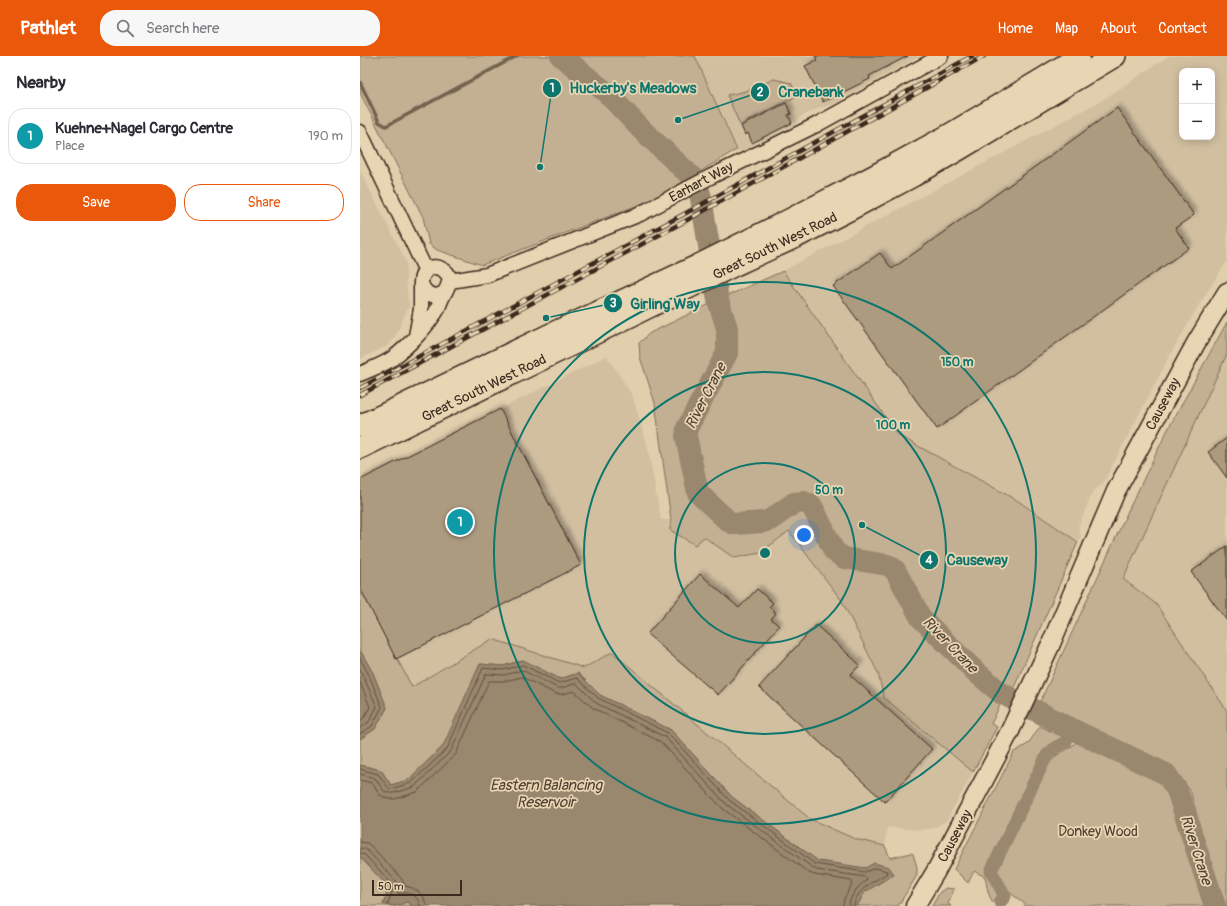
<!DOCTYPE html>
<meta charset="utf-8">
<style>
:root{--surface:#fff;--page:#f7f7f7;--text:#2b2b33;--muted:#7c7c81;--line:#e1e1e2;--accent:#ea580c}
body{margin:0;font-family:Pangolin,sans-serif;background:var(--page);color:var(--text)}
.controls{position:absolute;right:12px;top:12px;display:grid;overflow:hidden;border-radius:8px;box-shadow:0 2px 10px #0003}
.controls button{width:36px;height:36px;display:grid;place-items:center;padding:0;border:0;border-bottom:1px solid var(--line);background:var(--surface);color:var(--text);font:20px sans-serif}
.scale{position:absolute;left:12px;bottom:10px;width:90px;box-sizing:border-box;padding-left:4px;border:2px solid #3b2a1e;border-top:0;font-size:11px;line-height:14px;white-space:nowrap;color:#3b2a1e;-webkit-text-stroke:3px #e8d5b3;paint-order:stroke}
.you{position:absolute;left:444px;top:479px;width:14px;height:14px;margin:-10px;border:3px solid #fff;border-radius:50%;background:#1a73e8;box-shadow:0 0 0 6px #1a73e833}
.badge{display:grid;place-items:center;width:26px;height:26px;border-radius:50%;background:var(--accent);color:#fff;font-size:13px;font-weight:700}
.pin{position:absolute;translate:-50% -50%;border:2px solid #fff;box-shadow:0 1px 4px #0006}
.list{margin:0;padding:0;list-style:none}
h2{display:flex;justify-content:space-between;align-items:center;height:52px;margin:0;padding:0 16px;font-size:17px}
h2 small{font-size:13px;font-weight:400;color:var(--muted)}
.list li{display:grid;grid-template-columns:26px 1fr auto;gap:12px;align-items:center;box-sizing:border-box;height:56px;margin:0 8px 8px;padding:0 8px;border:1px solid var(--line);border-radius:16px}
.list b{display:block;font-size:15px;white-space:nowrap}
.list p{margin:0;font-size:13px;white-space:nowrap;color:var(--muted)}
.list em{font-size:13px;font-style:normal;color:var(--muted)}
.actions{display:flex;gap:8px;padding:12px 16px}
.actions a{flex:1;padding:9px 0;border:1px solid var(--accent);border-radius:16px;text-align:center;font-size:14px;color:var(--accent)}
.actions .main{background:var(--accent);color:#fff}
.icon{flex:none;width:22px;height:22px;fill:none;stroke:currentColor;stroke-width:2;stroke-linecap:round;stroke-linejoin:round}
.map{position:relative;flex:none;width:867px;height:850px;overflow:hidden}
header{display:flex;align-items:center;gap:24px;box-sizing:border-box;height:56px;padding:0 20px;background:var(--accent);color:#fff}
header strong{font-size:19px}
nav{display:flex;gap:22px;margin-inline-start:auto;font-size:14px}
.search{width:280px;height:36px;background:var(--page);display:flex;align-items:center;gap:10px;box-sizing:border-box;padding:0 14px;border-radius:16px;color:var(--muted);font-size:15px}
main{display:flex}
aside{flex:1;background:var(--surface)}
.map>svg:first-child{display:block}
.built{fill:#d1bfa0;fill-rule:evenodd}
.green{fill:#c3b093;stroke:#7f6d58}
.water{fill:#99876e;stroke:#73624e}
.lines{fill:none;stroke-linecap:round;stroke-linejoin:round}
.shore{stroke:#614f3e;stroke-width:1}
.stream{stroke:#73624e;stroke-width:3.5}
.canal{stroke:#99876e;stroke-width:13}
.river{stroke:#99876e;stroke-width:22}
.building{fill:#ad9b80;stroke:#3b2a1e;filter:url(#shadow)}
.minor-casing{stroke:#3b2a1e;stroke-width:17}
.major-casing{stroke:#3b2a1e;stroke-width:21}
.highway-casing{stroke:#3b2a1e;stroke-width:24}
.minor{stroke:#e8d5b3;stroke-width:14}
.major{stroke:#e8d5b3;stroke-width:18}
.highway{stroke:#e8d5b3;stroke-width:21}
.rail-casing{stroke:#3b2a1e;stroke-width:4.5}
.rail{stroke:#e8d5b3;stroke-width:3;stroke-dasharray:9;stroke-linecap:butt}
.ring{fill:none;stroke:#0f766e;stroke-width:2}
.labels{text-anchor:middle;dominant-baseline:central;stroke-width:3.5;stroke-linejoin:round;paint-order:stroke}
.street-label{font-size:14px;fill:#3b2a1e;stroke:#e8d5b3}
.park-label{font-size:14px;fill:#4f3e30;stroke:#e8d5b3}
.water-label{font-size:15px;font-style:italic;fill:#524132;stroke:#e8d5b3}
.centre{fill:#0f766e;stroke:#e8d5b3;stroke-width:2}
.ring-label{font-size:12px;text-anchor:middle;font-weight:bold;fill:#0f766e;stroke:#e8d5b3;stroke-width:3.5;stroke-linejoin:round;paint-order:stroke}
.leader{fill:none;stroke:#0f766e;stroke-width:1.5}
.callout-dot{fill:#0f766e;stroke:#e8d5b3;stroke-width:1.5}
.mark-label{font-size:12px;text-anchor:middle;font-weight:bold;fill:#fff}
.callout-label{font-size:15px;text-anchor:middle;font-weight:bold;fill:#0f766e;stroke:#e8d5b3;stroke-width:3.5;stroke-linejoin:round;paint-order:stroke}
</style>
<header>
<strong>Pathlet</strong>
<div class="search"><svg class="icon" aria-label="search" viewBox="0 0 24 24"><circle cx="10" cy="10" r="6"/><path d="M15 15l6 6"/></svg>Search here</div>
<nav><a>Home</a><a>Map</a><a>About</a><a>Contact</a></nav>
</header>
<main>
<aside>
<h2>Nearby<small></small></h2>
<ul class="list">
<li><span class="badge" style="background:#0f9aa8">1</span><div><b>Kuehne+Nagel Cargo Centre</b><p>Place</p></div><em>190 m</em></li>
</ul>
<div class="actions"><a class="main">Save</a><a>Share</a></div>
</aside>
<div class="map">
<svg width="867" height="850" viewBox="0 0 867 850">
<defs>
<filter id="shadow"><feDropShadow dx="3.5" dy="-3.5" stdDeviation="2" flood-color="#0004"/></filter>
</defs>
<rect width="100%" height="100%" fill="#e1cead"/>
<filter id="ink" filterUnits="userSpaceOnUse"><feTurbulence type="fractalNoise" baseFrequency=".025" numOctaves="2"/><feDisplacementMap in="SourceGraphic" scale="8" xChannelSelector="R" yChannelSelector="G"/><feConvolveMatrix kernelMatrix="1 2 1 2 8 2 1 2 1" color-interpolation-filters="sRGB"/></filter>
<g filter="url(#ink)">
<g class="built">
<path d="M335 0H560L478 46 469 50 460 51 440 61 437 67 432 70 379 96Z"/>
<path d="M809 0H867V205L837 252 809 301 745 424 740 430 733 435 718 471 721 480 718 486 658 445 538 379 423 215 744 43ZM822 15H852V81H822Z"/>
<path d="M0 115 46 205V227L49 249 36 279 27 290 0 303Z"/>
<path d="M867 298V655L796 548 763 523Z"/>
<path d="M247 300 272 339 287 388 301 464H311L310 474 343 481 374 502 400 497 429 475 482 545 518 617 524 642 613 716 587 764 574 772 559 774 527 771 525 790 495 783 450 763 252 596 224 612 132 583 52 631 0 532V424L140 353Z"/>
</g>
<g class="green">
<path d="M0 0H335L377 94 372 96 327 124 291 144 122 209 77 194 69 188 63 161 0 37Z"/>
<path d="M414 23 431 27 437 40 380 69 367 39C384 37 399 30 414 23Z"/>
<path d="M423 215 538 379 658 445 718 486 652 636 647 634 631 668 637 671 613 716 524 642 518 617 482 545 429 475 400 497 374 502 344 481 335 489 310 474 311 464 295 347 280 301 279 287 290 277 360 243Z"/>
<path d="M867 266V298L763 523 796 548 867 655V850H865L852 815 830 734 812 713 680 646 768 455 807 375Z"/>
<path d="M0 532 52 631 132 583 224 612 252 596 450 763 495 783 525 790 530 802 551 797 553 798C555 805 559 813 556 821L538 850H497L505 836 534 818 505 812 458 805 372 741 311 674 240 639 218 617 200 623 163 604 143 610 120 608 84 690 48 724 31 729 21 714 0 709V683L15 673 27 652 13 617 0 594Z"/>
<path d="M680 670 703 681 684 697 629 815 643 839 635 848C628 843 627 829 625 821L614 815 608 827 594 813 654 696 668 688Z"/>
<path d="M721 681 794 717 804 725 824 768 849 850H665V848L645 833 635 815 685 712 697 699 711 691Z"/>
<path d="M0 801 30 832 23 848 36 850 47 846 53 850H0Z"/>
<path d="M586 832 594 833 588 848 591 850H572L580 836Z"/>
</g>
<g class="water">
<path d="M0 594 13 617 27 652 15 673 0 683Z"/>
<path d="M163 604 200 623 218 617 240 639 311 674 372 741 458 805 505 812 514 807 529 811 534 818 505 836 497 850H53L47 846 36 850 23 848 29 832 0 801V709L21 714 31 729 48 724 83 690 120 608 143 610Z"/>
</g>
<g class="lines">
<g class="shore">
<path d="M0 602 9 619 22 651 12 670 0 678"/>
<path d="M0 613 17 651 8 667 0 672"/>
<path d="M0 626 10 651 4 662 0 665"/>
<path d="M0 713 18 718 28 731 30 733 51 727 87 693 123 612 143 614 163 609 199 627 217 622 238 642 308 677 369 744 455 808 505 816 515 812 527 815 526 818C513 826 496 833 494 850"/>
<path d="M0 718 15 722 24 735 29 737H34L54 731 91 695 126 618 145 619 162 614 198 632H202L216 627 236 647 305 681 366 748 453 812 457 814 506 821 507 824C498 830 490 839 489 850"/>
<path d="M0 724 12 727 20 739 28 743H35L57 736 96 698 129 625H145L162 621 196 638H203L214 635 233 652 301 686 362 752 449 817 455 819 492 825V828L484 843 483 850"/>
<path d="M0 786 7 787 12 791 41 822 45 830C56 832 65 838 66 850"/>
<path d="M0 792 5 793 8 795 36 825 38 830V838C40 838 43 837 45 837 53 836 59 843 60 850"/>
<path d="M0 797 5 799 33 829V833L27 850"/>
</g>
<path class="stream" d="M0 26 19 66 26 70 157 0"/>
<g class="canal">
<path d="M718 679H724"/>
<path d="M640 846 645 840 631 815 687 699 696 691 706 686"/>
</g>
<path class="river" d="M201 0 247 37 280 72 332 121 338 131 341 142 358 244 367 272V297L327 372 326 380 338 437 368 465 374 468 403 466 410 464 434 447 444 446 452 450 474 495 484 502 528 509 535 514 561 562 616 616 641 637 724 679 806 718 817 734 855 850"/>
</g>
<g class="building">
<path d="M455 0H548L509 20 510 23 463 46 445 10 457 4Z"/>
<path d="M426 47 431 58 428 59 432 67 392 87 388 77 385 79 381 70Z"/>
<path d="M757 52 834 159 815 172 829 192 577 373 473 230 520 197 532 213Z"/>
<path d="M140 353 221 509 36 603 0 532V424Z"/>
<path d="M867 382V422L848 396Z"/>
<path d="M867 490V565L831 516Z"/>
<path d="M340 518 379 552 397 533 413 547 409 551 416 557 411 563 419 570 358 639 287 578Z"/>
<path d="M456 569 500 609 490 619 572 693 525 746 399 631Z"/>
</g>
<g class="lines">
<g class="minor-casing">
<g id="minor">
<path d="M0 76 66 215"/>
<path d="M90 225 127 219 280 158 350 121 456 69 581 0"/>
<path d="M56 280 61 253V227"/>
<path d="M0 318C11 313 23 309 33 302 46 292 64 274 73 260 77 256 79 249 81 244 86 233 97 220 81 213 77 210 71 211 67 214 52 226 69 248 85 236"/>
</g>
</g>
<g class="major-casing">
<path id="major" d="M555 850 576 815 650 675 690 590 756 435 836 287 867 236"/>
</g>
<g class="highway-casing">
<g id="highway">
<path d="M0 370 193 277 337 210 431 163 512 121 589 79 684 22 719 0"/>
<path d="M0 392 375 209 438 180 491 153 553 120 598 94 755 0"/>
</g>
</g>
<use href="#minor" class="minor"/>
<use href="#major" class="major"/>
<use href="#highway" class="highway"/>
<g class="rail-casing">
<g id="rail">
<path d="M0 332 326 157 612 0"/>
<path d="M0 339 329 163 624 0"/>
</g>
</g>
<use href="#rail" class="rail"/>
</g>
</g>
<g class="ring">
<circle cx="405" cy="497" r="90"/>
<circle cx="405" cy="497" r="181"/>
<circle cx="405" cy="497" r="271"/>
</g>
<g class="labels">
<g class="street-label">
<text transform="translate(341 126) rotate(-28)">Earhart Way</text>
<text transform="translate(415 190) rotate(-26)">Great South West Road</text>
<text transform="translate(124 332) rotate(-26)">Great South West Road</text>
<text transform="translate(803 348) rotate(-62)">Causeway</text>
<text transform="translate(595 780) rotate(-62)">Causeway</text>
</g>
<g class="park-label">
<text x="738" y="775">Donkey Wood</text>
</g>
<g class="water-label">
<text transform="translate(346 340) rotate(-63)">River Crane</text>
<text transform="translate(590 589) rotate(46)">River Crane</text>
<text x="186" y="729">Eastern Balancing<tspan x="186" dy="17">Reservoir</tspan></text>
<text transform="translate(836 794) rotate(72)">River Crane</text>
</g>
</g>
<circle cx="405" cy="497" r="6" class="centre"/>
<g class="ring-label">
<text x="597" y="310">150 m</text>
<text x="533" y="373">100 m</text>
<text x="469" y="438">50 m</text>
</g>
<path class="leader" d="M180 111L192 32M318 64L400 36M186 262L253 247M502 469L569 504"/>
<g class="callout-dot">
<circle cx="180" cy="111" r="4"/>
<circle cx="318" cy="64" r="4"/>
<circle cx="186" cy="262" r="4"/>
<circle cx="502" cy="469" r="4"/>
<circle cx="192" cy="32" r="10"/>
<circle cx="400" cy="36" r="10"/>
<circle cx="253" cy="247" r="10"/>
<circle cx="569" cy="504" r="10"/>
</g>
<g class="mark-label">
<text x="192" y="36">1</text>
<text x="400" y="40">2</text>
<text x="253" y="251">3</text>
<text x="569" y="508">4</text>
</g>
<g class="callout-label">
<text x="273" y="37">Huckerby's Meadows</text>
<text x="451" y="41">Cranebank</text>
<text x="305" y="253">Girling Way</text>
<text x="617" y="509">Causeway</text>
</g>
</svg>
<div class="controls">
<button>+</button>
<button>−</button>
</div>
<div class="scale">50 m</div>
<div class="you"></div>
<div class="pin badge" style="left:100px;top:466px;background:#0f9aa8">1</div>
</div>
</main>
